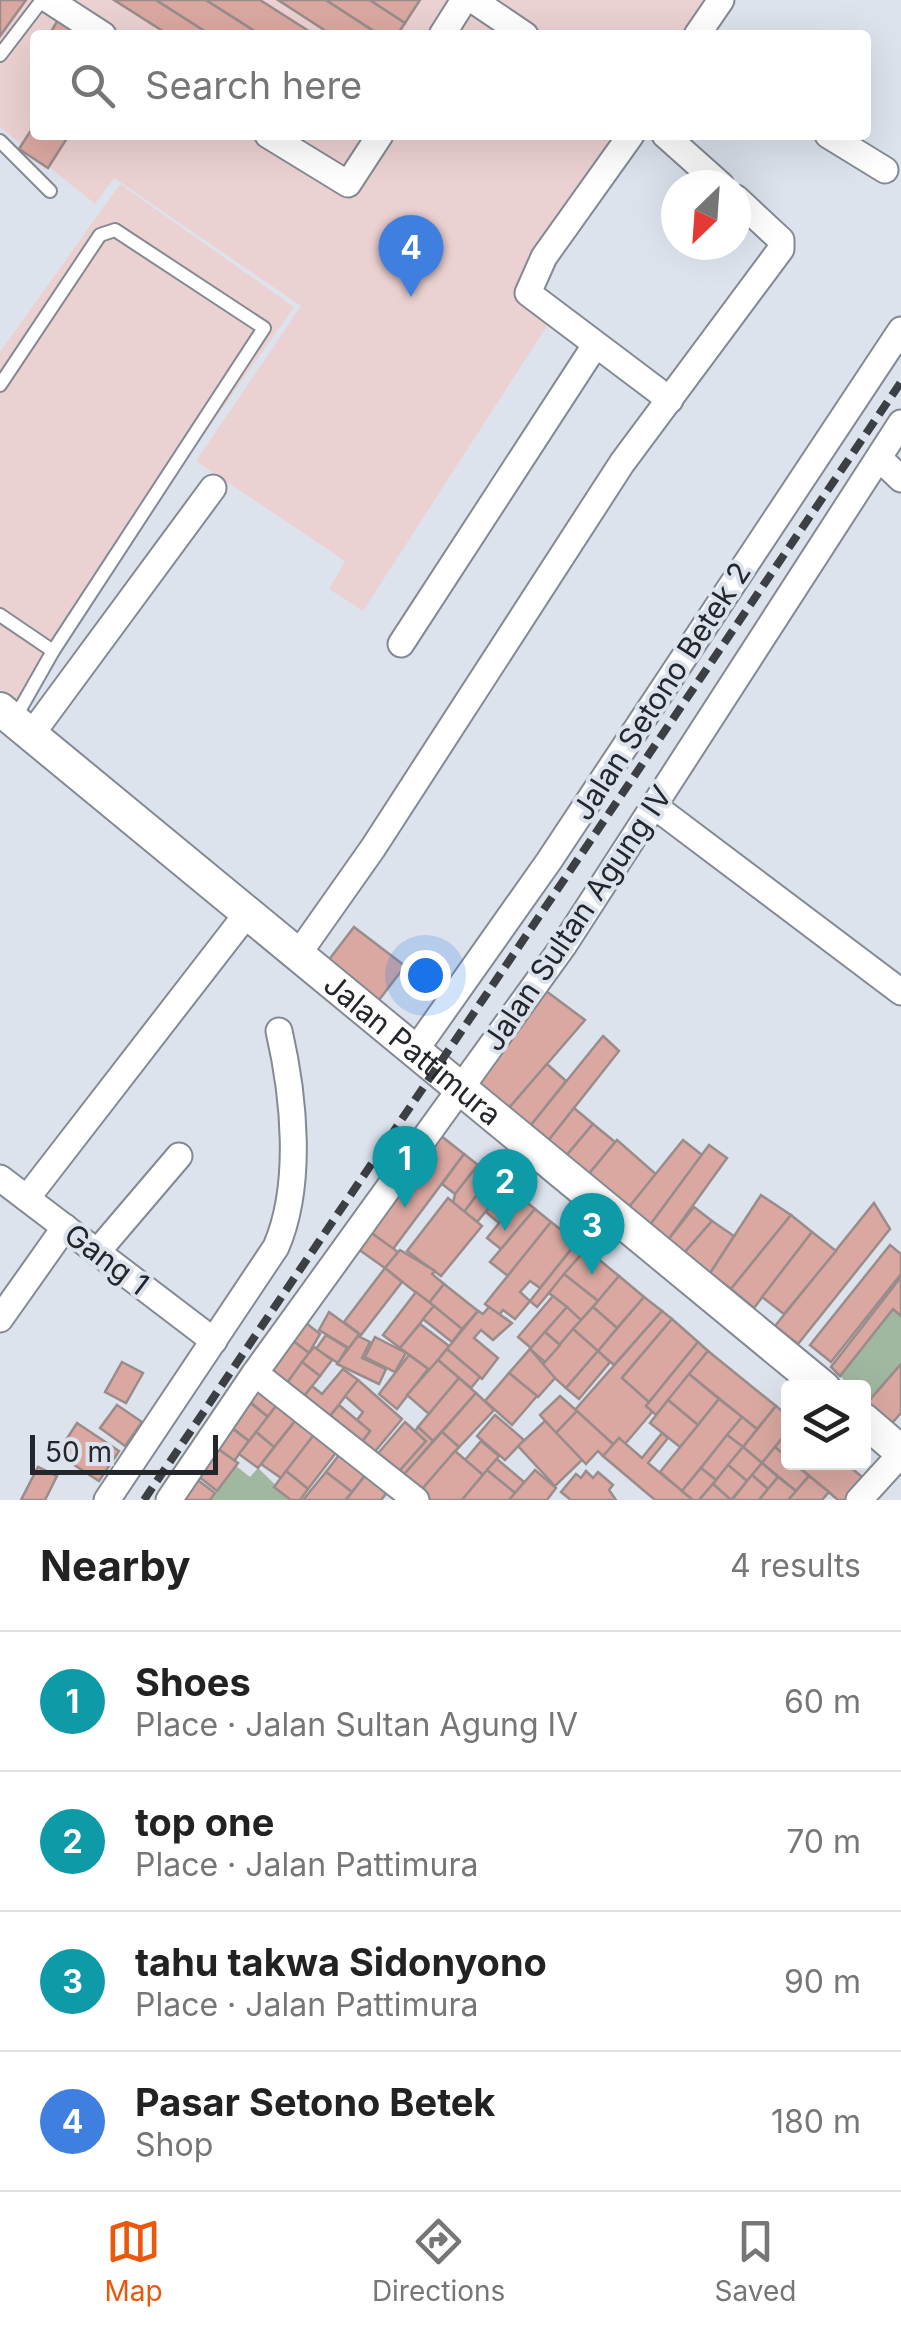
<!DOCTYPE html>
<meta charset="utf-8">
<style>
:root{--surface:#fff;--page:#f6f6f6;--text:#222;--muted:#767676;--line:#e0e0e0;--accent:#ea580c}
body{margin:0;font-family:Inter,sans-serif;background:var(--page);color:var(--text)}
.controls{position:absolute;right:30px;bottom:30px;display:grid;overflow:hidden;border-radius:10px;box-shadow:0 10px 40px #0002}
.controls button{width:90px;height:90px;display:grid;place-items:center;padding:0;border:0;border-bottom:2px solid var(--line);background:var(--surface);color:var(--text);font:50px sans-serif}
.compass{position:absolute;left:661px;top:170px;width:90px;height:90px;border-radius:50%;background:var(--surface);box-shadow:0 10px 40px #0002;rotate:205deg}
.scale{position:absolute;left:30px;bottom:25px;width:188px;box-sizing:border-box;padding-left:10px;border:5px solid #23262a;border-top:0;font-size:28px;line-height:35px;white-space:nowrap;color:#23262a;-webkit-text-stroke:8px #dce3ed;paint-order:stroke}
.you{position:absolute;left:425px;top:975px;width:35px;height:35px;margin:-25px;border:8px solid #fff;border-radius:50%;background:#1a73e8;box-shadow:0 0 0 15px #1a73e833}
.badge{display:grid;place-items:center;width:65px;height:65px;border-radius:50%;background:var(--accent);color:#fff;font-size:32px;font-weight:700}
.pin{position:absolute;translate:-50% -82px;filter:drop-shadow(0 2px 5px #0008)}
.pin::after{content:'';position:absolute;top:52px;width:35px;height:30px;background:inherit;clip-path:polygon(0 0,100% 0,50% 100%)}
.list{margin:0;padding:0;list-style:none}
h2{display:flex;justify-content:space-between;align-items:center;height:130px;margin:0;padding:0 40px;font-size:42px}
h2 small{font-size:32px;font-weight:400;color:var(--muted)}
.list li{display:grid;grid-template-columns:65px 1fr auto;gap:30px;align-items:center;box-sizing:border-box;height:140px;padding:0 40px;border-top:2px solid var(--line)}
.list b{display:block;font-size:38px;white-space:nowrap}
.list p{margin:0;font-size:32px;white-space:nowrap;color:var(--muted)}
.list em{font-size:32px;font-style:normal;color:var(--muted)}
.icon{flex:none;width:55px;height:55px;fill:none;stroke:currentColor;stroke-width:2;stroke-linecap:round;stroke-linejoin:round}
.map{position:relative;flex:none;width:901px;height:1500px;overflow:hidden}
.search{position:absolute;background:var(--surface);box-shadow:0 10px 40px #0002;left:30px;right:30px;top:30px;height:110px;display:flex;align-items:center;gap:25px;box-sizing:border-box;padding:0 35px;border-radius:10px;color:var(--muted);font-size:38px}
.sheet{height:690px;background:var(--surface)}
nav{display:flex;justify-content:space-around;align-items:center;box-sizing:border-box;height:140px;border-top:2px solid var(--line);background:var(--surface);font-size:28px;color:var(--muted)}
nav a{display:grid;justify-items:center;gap:5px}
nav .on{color:var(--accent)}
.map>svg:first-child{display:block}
.commercial{fill:#ecd1d2}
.green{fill:#a0b7a0}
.building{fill:#daa8a1;stroke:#998c8a;stroke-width:2.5}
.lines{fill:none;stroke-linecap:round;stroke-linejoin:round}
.lane-casing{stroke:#848a93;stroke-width:16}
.street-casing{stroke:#848a93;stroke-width:29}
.secondary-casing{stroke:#848a93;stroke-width:36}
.lane{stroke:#fff;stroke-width:12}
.street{stroke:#fff;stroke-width:25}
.secondary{stroke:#fff;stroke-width:32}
.rail{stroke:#3c3f44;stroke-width:8;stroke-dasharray:15 8;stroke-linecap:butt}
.labels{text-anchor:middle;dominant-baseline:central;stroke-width:8;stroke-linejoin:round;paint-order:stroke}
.street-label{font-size:30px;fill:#23262a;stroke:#dce3ed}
</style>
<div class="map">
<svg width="901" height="1500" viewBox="0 0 901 1500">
<rect width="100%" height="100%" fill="#dce3ed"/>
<g class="commercial">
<path d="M0 0H707L684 35H35V135H620L521 287 556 312 363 611 329 589 345 561 196 461 301 306 114 178 95 204 0 127Z"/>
<path d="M120 184 294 307 15 702 0 689V352Z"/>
</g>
<g class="green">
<path d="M893 1309 901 1316V1364L868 1402 864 1388 852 1387 840 1376Z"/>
<path d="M236 1466 250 1477 258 1468 291 1500H211Z"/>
</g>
<g class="building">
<path d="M0 0H26L0 36Z"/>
<path d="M114 0H156L211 35H169Z"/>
<path d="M156 0H206L261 35H211Z"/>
<path d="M206 0H260L315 35H261Z"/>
<path d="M278 0H326L380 35H332Z"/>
<path d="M326 0H370L405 23 397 35H380Z"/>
<path d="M370 0H420L405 23Z"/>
<path d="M59 18 84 35H49Z"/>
<path d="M35 124V135H69L48 168 19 149Z"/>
<path d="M354 927 405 966 379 1000 328 961Z"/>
<path d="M538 985 585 1020 509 1108 479 1085Z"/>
<path d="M603 1036 619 1051 548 1141 530 1126Z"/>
<path d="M547 1064 566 1081 530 1126 509 1108Z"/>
<path d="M574 1108 593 1124 566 1156 548 1141Z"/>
<path d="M593 1124 615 1142 588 1175 566 1156Z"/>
<path d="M440 1135 464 1154 393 1249 370 1232Z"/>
<path d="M617 1140 658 1176 629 1207 588 1175Z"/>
<path d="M683 1140 702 1155 650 1225 629 1207Z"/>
<path d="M709 1145 727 1158 668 1240 650 1225Z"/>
<path d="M464 1154 478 1165 455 1194 442 1184Z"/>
<path d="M478 1165 492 1175 464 1212 453 1203 455 1194Z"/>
<path d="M492 1175 506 1187 477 1222 464 1212Z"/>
<path d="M506 1187 520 1197 499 1223 486 1212Z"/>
<path d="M761 1195 791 1215 731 1289 710 1273Z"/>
<path d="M520 1197 535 1209 501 1249 487 1238Z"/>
<path d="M448 1198 482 1226 441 1276 407 1251Z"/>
<path d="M874 1203 890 1229 798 1344 775 1326Z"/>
<path d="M694 1207 712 1221 684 1253 668 1240Z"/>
<path d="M535 1209 551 1222 508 1276 490 1262Z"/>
<path d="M791 1215 812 1232 754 1308 731 1289Z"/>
<path d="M712 1221 734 1236 710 1273 684 1253Z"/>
<path d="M551 1222 577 1242 540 1288 530 1281 520 1292 530 1301 515 1319 503 1310 499 1315 485 1304Z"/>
<path d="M370 1232 398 1252 385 1268 358 1249Z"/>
<path d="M812 1232 836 1251 784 1314 762 1297Z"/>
<path d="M577 1242 586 1249 537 1307 530 1301Z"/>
<path d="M890 1245 901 1254V1274L831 1362 810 1345Z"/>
<path d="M586 1249 619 1276 598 1301 564 1274Z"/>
<path d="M400 1250 435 1271 432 1274 444 1284 429 1303 385 1268Z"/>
<path d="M385 1268 402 1282 361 1335 344 1322Z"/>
<path d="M564 1274 598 1301 581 1320 549 1293Z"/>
<path d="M619 1276 644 1297 617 1328 593 1307Z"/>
<path d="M901 1277V1316L893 1309 840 1376 831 1367Z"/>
<path d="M444 1284 478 1311 462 1329 429 1303Z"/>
<path d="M416 1292 434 1306 400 1348 383 1335Z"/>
<path d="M553 1296 567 1307 531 1348 518 1337Z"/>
<path d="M644 1297 662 1311 614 1365 598 1351Z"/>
<path d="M434 1306 462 1329 452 1342 423 1319Z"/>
<path d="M489 1307 512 1323 493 1340 481 1330 474 1338 498 1358 482 1379 447 1349 478 1311 483 1314Z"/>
<path d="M567 1307 581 1320 560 1345 545 1332Z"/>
<path d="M593 1307 617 1328 598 1351 573 1329Z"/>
<path d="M662 1311 672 1319 622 1378 649 1402 646 1406 653 1411 625 1444 619 1438 614 1445 575 1410Z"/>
<path d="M329 1312 359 1334 349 1348 319 1330Z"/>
<path d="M301 1319 320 1334 309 1353 288 1337Z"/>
<path d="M672 1319 698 1342 649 1402 622 1378Z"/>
<path d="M420 1324 449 1346 430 1370 400 1348Z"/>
<path d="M573 1329 598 1351 566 1388 541 1366Z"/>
<path d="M545 1332 560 1345 545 1362 530 1349Z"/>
<path d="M326 1335 347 1348 338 1363 316 1349Z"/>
<path d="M358 1336 370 1342 362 1358 386 1369 379 1384 337 1364Z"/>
<path d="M288 1337 309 1353 282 1390 260 1373Z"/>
<path d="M375 1337 406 1353 395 1372 365 1357Z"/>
<path d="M698 1342 708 1351 656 1415 646 1406Z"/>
<path d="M314 1347 332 1360 320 1376 302 1362Z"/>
<path d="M447 1349 480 1377 471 1388 438 1360Z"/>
<path d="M530 1349 555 1378 538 1397 509 1373Z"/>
<path d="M598 1351 610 1362 579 1399 566 1388Z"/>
<path d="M708 1351 776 1406 757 1429 689 1374Z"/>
<path d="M409 1355 428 1369 397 1409 379 1394Z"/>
<path d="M438 1360 459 1378 429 1414 407 1395Z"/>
<path d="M122 1362 143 1373 126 1403 105 1392Z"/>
<path d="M302 1362 320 1376 298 1404 282 1390Z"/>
<path d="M901 1364V1413L892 1423 868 1402Z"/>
<path d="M343 1369 358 1380 323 1425 298 1404 312 1386 322 1394Z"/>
<path d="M509 1373 537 1396 512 1425 485 1401Z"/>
<path d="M689 1374 719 1399 698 1425 668 1400Z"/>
<path d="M459 1378 476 1393 433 1441 418 1427Z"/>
<path d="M358 1380 402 1419 367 1461 355 1451 370 1431 357 1420 363 1412 345 1396Z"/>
<path d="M259 1384 279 1402 268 1417 248 1400Z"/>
<path d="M476 1393 494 1410 459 1447 442 1432Z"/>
<path d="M560 1396 577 1411 556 1433 540 1415Z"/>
<path d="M719 1399 742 1417 682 1491 660 1472Z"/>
<path d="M668 1400 698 1425 680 1447 650 1423Z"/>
<path d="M249 1402 268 1417 249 1441 231 1427Z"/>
<path d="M279 1402 298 1417 274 1447 256 1432Z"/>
<path d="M117 1405 142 1422 125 1446 100 1428Z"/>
<path d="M339 1405 370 1431 355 1451 323 1425Z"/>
<path d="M776 1406 788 1416V1431L762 1463 743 1447Z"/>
<path d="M577 1411 614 1445 603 1456 598 1451 586 1464 556 1433Z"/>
<path d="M495 1415 524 1440 505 1460 477 1436Z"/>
<path d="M742 1417 757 1429 743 1447 727 1435Z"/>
<path d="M296 1420 315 1434 281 1478 261 1464Z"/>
<path d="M545 1421 582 1460 555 1486 518 1446Z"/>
<path d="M405 1422 426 1441 395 1476 374 1458Z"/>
<path d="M77 1423 119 1451 99 1481 57 1454Z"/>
<path d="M229 1426 249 1441 234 1461 214 1446Z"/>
<path d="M418 1427 433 1441 399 1480 395 1476 426 1441 415 1431Z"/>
<path d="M788 1431V1458L775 1447Z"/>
<path d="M256 1432 274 1447 258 1468 239 1454Z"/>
<path d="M316 1432 338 1450 308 1489 286 1471Z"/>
<path d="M442 1432 459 1447 417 1495 399 1480Z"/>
<path d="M662 1433 668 1438 648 1463 693 1500H655L603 1456 619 1438 642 1458Z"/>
<path d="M727 1435 743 1447 716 1480 701 1468Z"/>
<path d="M481 1441 499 1456 483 1475 465 1460Z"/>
<path d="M214 1446 238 1463 217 1491 193 1472Z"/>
<path d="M743 1447 762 1463 747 1481 728 1465Z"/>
<path d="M775 1447 809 1476 796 1491 762 1463Z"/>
<path d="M342 1451 367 1473 352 1492 326 1472Z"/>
<path d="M455 1451 483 1475 462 1500H423L417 1495Z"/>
<path d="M497 1459 524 1482 515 1493 487 1470Z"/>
<path d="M793 1462H844L867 1481 850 1500H838Z"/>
<path d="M762 1463 778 1477 768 1489 752 1475Z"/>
<path d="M728 1465 747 1481 731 1500 713 1484Z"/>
<path d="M38 1467 57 1476 45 1500H21Z"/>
<path d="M701 1468 716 1480 699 1500H693L682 1491Z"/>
<path d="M487 1470 515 1493 509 1500H462Z"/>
<path d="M535 1470 556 1488 547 1500H509Z"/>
<path d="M286 1471 308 1489 300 1500H291L274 1487Z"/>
<path d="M586 1471 593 1478 598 1472 613 1485 609 1490 616 1500H571L561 1492 576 1474 581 1478Z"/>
<path d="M326 1472 352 1492 345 1500H303Z"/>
<path d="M367 1473 389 1490 381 1500H346Z"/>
<path d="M191 1475 215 1493 210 1500H173Z"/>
<path d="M752 1475 768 1489 759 1500H732Z"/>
<path d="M809 1476 829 1492 822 1500H788Z"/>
<path d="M778 1477 796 1491 788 1500H759Z"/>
<path d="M713 1484 731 1500H699Z"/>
</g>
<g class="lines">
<g class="lane-casing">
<g id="lane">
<path d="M0 55 42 0"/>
<path d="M0 141 50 191"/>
<path d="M0 385 100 235 115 230 264 328 53 651 15 718"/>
<path d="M0 615 53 651"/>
</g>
</g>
<g class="street-casing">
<g id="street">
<path d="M49 0 103 35"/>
<path d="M473 0 525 35"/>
<path d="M442 35 464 0"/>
<path d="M697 35 721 0"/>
<path d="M268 135 348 184 380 135"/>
<path d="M631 135 544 257 528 293 670 400"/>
<path d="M665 135 721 185"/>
<path d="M828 135 885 170"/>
<path d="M879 458 901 479"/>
<path d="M401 644 594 347"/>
<path d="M31 735 213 488"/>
<path d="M653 805 901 992"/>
<path d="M299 953 373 848 622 463 781 249V240L736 198"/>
<path d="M417 1048 549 861 901 330"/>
<path d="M0 1178 214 1341"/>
<path d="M27 1198 249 911"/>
<path d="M98 1251 179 1156"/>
<path d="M0 1319 65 1227"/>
<path d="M255 1373 416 1500"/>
<path d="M107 1500 276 1247C303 1185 294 1096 279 1031"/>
<path d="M169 1500 255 1373 564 945 901 423"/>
<path d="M859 1500 901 1454"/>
</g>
</g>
<g class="secondary-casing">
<g id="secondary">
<path id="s1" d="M0 709 824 1388"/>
<path d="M864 1420 901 1452"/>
</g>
</g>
<use href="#lane" class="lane"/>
<use href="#street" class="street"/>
<use href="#secondary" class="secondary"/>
<path class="rail" d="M144 1500 901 382"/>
</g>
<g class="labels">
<g class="street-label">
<text transform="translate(661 691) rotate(-57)">Jalan Setono Betek 2</text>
<text transform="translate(577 918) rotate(-56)">Jalan Sultan Agung IV</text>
<text stroke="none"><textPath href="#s1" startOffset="535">Jalan Pattimura</textPath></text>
<text transform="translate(107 1259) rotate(37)">Gang 1</text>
</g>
</g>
</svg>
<div class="controls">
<button><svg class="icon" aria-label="layers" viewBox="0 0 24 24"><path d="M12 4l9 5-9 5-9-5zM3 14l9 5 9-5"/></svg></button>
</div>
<svg class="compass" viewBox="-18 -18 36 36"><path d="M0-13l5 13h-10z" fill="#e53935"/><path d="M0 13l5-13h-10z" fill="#767676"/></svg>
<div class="scale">50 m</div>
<div class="you"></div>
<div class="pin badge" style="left:405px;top:1208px;background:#0f9aa8">1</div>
<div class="pin badge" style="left:505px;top:1231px;background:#0f9aa8">2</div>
<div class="pin badge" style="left:592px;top:1275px;background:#0f9aa8">3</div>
<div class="pin badge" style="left:411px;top:297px;background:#3f7fe0">4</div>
<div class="search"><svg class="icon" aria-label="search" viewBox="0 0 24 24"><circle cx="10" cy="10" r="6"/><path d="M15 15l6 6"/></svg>Search here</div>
</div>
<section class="sheet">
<h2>Nearby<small>4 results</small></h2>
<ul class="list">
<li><span class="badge" style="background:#0f9aa8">1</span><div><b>Shoes</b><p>Place · Jalan Sultan Agung IV</p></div><em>60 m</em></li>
<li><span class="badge" style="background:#0f9aa8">2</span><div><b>top one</b><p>Place · Jalan Pattimura</p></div><em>70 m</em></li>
<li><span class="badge" style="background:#0f9aa8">3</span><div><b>tahu takwa Sidonyono</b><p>Place · Jalan Pattimura</p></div><em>90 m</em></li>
<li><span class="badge" style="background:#3f7fe0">4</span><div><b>Pasar Setono Betek</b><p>Shop</p></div><em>180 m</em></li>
</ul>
</section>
<nav>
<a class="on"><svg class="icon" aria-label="map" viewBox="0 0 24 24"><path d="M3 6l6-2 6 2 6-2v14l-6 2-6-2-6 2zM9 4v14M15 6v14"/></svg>Map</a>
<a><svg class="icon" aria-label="directions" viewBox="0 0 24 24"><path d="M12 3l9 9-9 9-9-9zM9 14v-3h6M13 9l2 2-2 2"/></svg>Directions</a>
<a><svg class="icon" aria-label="saved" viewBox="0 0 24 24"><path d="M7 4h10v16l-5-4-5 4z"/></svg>Saved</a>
</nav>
